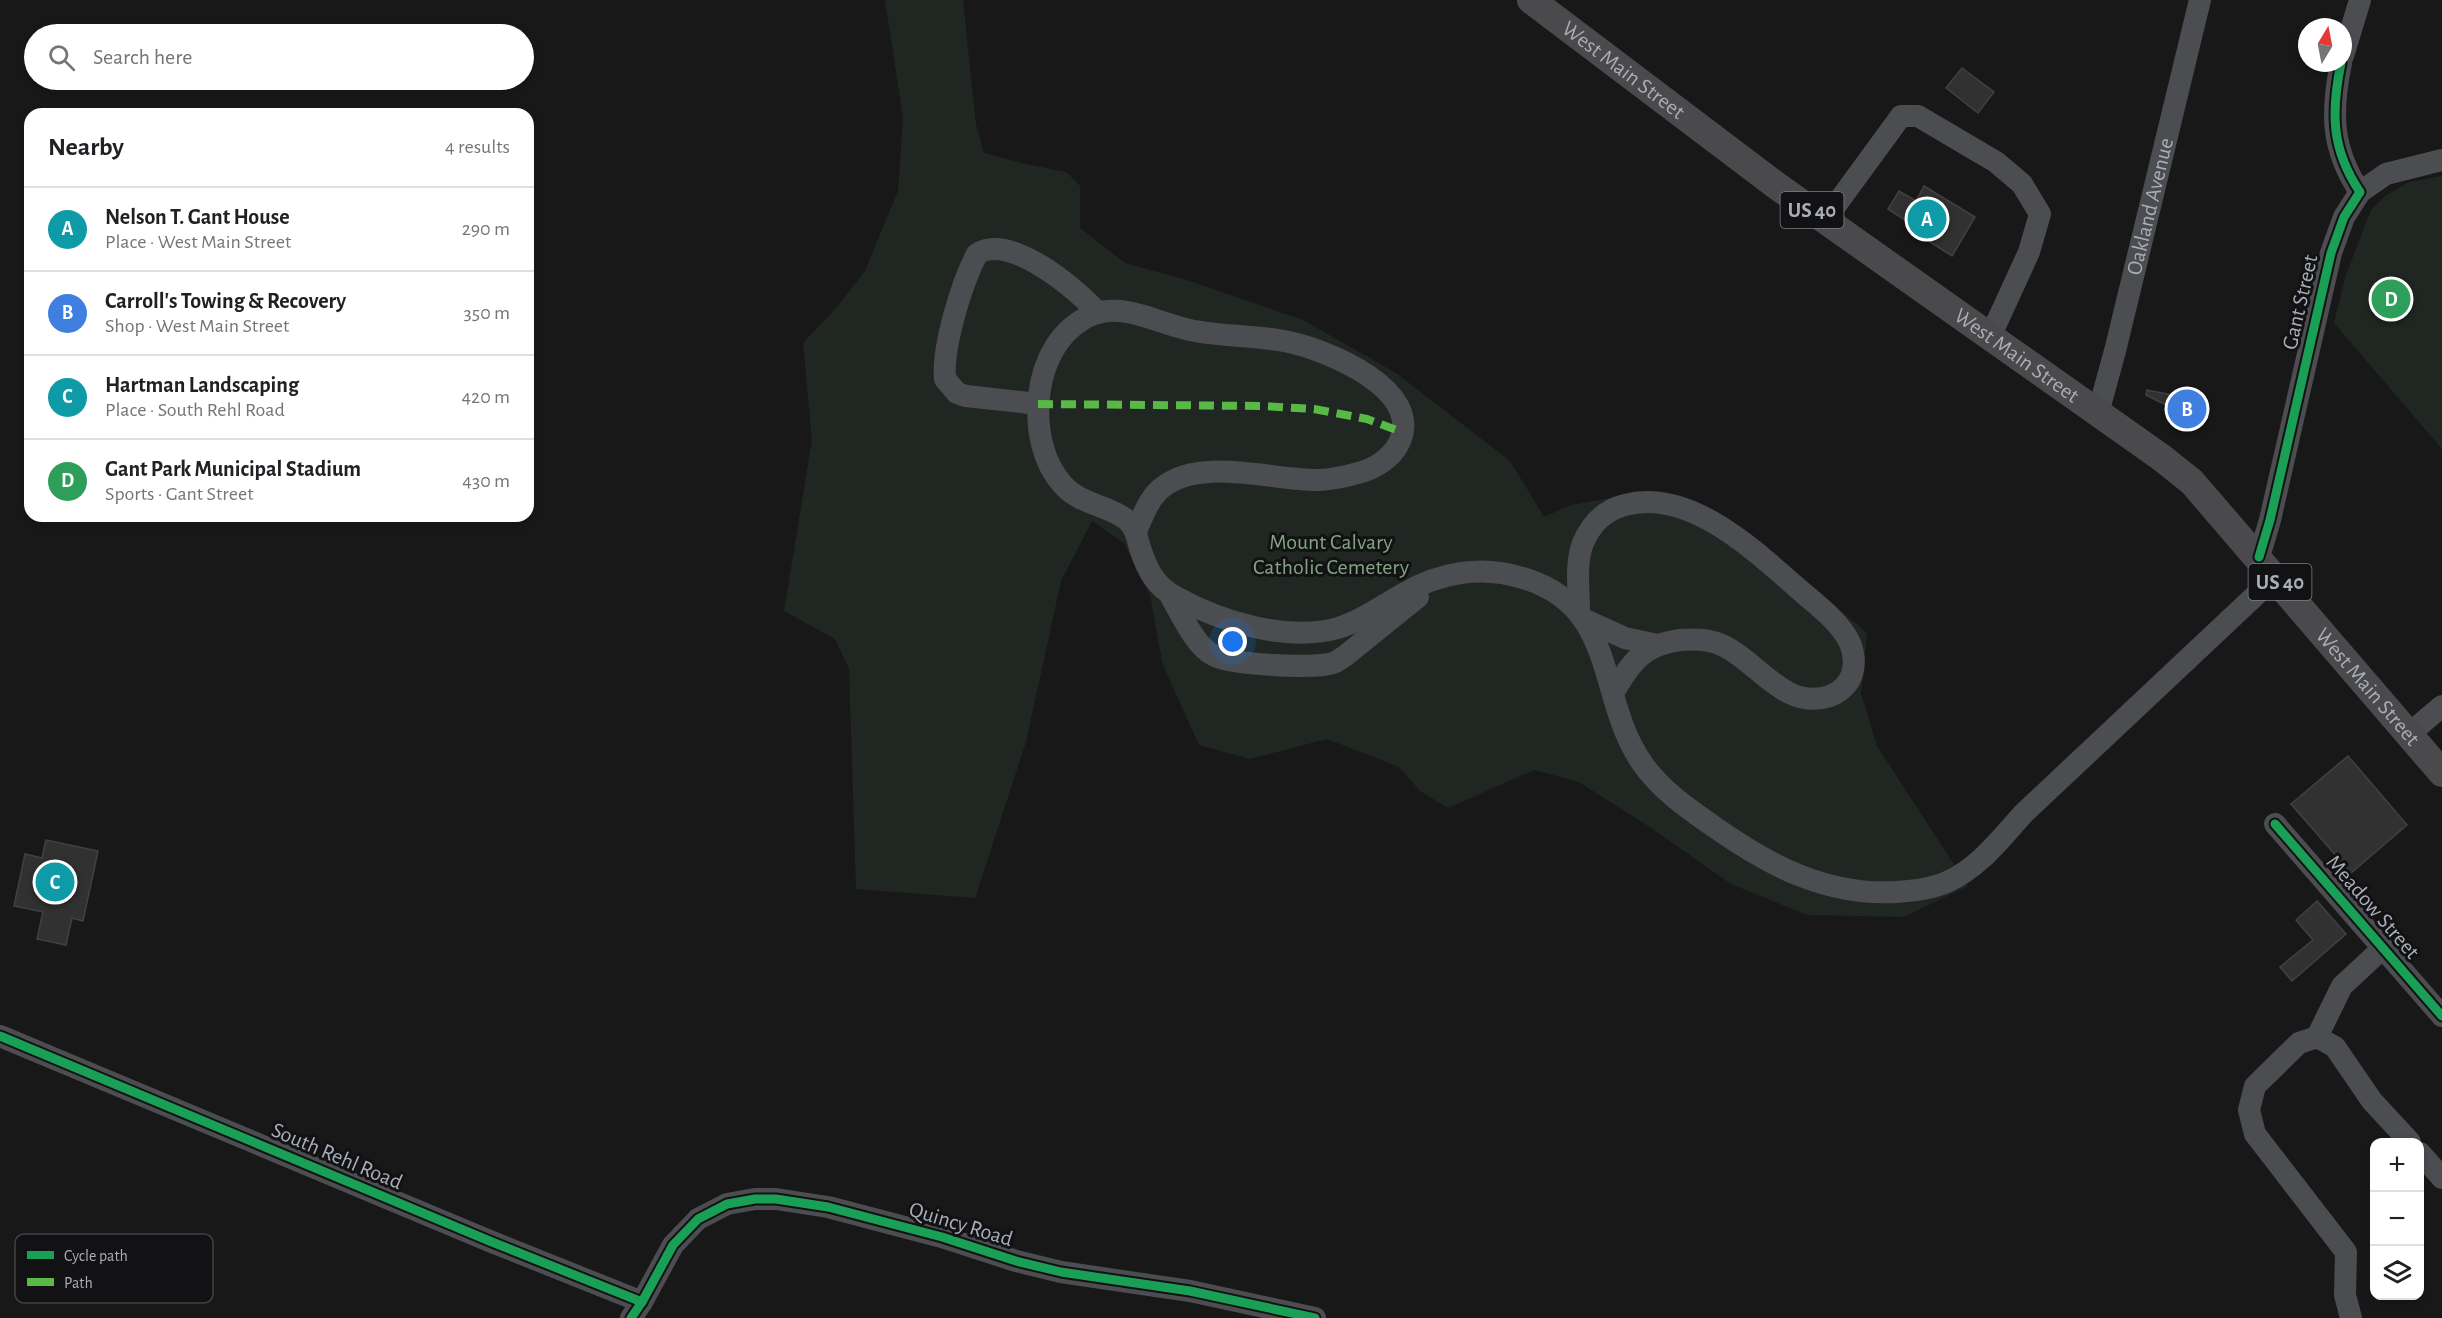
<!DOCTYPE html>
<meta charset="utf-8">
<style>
:root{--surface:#fff;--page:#f2f2f2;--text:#202124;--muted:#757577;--line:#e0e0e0;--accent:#777a81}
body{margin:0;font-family:"Alegreya Sans",sans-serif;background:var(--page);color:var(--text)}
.controls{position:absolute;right:18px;bottom:18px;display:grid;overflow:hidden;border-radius:12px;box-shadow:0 3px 9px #0003}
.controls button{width:54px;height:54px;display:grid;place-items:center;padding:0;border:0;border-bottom:2px solid var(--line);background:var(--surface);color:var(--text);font:30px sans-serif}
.compass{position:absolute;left:2298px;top:18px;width:54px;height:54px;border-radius:50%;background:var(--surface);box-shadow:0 3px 9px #0003;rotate:10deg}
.you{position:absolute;left:1233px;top:642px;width:21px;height:21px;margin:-15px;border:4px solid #fff;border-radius:50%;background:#1a73e8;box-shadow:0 0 0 9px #1a73e833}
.badge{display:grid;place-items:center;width:39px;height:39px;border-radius:50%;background:var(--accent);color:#fff;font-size:20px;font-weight:700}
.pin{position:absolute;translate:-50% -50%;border:3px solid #fff;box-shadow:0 2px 6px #0006}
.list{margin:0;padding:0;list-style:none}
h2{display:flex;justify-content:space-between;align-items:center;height:78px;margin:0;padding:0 24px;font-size:26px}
h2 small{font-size:20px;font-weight:400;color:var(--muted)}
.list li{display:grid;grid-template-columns:39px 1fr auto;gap:18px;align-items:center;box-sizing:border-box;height:84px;padding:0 24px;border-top:2px solid var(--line)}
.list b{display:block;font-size:22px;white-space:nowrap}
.list p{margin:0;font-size:20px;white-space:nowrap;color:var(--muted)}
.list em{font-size:20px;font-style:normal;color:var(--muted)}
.icon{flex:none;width:33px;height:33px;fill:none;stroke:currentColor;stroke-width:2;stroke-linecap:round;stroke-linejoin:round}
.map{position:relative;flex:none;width:2442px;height:1318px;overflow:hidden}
.search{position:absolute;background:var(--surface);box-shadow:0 3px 9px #0003;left:24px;top:24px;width:510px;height:66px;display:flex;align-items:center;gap:15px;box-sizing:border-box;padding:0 21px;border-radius:33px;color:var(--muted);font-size:22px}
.panel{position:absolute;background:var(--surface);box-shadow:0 3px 9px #0003;left:24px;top:108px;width:510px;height:414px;border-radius:18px}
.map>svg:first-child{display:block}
.green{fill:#202722}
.building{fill:#313132;stroke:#414144;stroke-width:1.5}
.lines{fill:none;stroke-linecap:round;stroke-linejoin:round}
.minor{stroke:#4c4d51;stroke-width:22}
.major{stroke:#4a4a4d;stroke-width:28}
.quiet{stroke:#58b947;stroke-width:8;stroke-dasharray:15 8;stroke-linecap:butt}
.cycleway-casing{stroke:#121214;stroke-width:13}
.cycleway{stroke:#1a9f57;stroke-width:9}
.labels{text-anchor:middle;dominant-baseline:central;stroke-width:6;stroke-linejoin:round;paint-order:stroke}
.shield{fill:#121214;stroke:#7c7f88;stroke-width:1.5}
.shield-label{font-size:21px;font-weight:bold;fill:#aaaeb9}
.street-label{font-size:22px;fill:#aaaeb9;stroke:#121214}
.park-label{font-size:22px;fill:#82a384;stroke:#121214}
.key{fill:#121214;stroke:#404146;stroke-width:1.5}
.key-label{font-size:16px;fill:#aaaeb9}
</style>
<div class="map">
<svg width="2442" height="1318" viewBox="0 0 2442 1318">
<rect width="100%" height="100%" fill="#181818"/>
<g class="green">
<path d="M885 0H963L976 124 984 153 1021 163 1066 172 1080 186V228L1125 263 1184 279 1303 320 1396 373 1510 461 1544 517 1571 505 1651 491 1701 504 1752 535 1867 633 1861 693 1877 746 1968 886 1904 917 1807 915 1731 884 1651 828 1579 782 1534 770 1448 808 1420 791 1399 767 1327 739 1250 759 1199 745 1163 665 1150 595 1124 543 1092 521 1061 581 1026 742 975 898 856 889 849 669 835 639 784 611 812 440 803 343 836 308 865 271 898 191 903 117Z"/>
<path d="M2442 176V449L2334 323 2346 275 2371 210 2385 196 2409 182Z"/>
</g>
<g class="building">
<path d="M1962 68 1994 92 1978 113 1946 88Z"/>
<path d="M1924 186 1975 217 1952 256 1905 226 1908 222 1888 209 1899 191 1916 201Z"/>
<path d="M2147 390 2199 400 2198 421 2146 395Z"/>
<path d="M2348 756 2407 825 2351 873 2291 804Z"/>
<path d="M46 840 98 851 83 921 72 918 66 945 37 939 43 912 14 906 25 854 42 858Z"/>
<path d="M2317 901 2346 934 2292 981 2280 967 2313 940 2296 920Z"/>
</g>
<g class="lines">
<g class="minor">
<path d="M2343 56 2360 0"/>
<path d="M2360 192 2386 174 2442 160"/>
<path d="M1825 220 1901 116H1918L1996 162 2022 184 2040 214 2029 252 1990 337"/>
<path d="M1038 404 966 396 957 393 945 379C942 347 962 282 977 254 1009 232 1077 289 1098 313"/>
<path id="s1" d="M2098 413 2115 351 2200 0"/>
<path d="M1136 531C1143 516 1149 497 1163 487 1200 457 1272 480 1316 480 1330 480 1344 477 1358 473 1374 469 1391 459 1399 443 1425 390 1327 350 1289 342 1258 335 1226 337 1195 331 1163 326 1125 302 1094 314 1059 328 1042 363 1039 397 1036 428 1042 462 1063 485 1081 505 1108 505 1127 520 1136 528 1137 538 1140 548 1147 570 1156 587 1176 597 1221 622 1287 642 1338 628 1361 621 1382 606 1403 594 1440 572 1482 565 1523 578 1619 607 1596 696 1642 763 1660 789 1687 808 1713 826 1768 865 1826 896 1896 892 1913 891 1931 889 1947 882 1979 868 2001 838 2024 813L2275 577"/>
<path d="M2259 557 2270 520 2331 253 2344 217 2360 192C2331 149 2331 112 2341 63"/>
<path d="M1170 595C1180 612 1195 646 1213 655 1229 665 1315 669 1333 663 1337 662 1341 658 1345 656L1418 597"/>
<path d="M1579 611C1579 590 1575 563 1583 543 1591 524 1605 510 1625 505 1687 488 1751 547 1794 585 1813 602 1839 620 1850 643 1854 653 1855 664 1852 674 1849 684 1840 692 1830 696 1785 711 1759 663 1724 646 1710 639 1696 639 1680 640 1642 645 1632 662 1613 693"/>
<path d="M1585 620 1625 638 1657 645"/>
<path d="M2409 734 2442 706"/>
<path d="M2275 824 2442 1016"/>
<path d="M0 1036 492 1242 642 1302 631 1318"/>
<path d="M2317 1037 2342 986 2383 948"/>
<path d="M2420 1153 2442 1178"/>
<path d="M642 1302 673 1245 698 1219 727 1204 755 1199H776L828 1207 942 1237 1016 1261 1061 1272 1190 1291 1315 1318"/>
<path d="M2351 1318 2345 1295 2346 1252 2255 1134 2249 1110 2255 1086 2299 1043 2317 1037 2335 1047 2372 1101 2410 1142"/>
</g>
<path class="major" id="s2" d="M1531 0 1777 186 2162 458 2192 482 2442 773"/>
<path class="quiet" d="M1038 404 1263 406 1314 409 1367 419 1402 432"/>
<g class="cycleway-casing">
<g id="cycleway">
<path d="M2259 557 2270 520 2331 253 2344 217 2360 192C2331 149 2331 112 2341 63"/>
<path d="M2275 824 2442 1016"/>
<path d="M0 1036 492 1242 642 1302 631 1318"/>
<path d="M642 1302 673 1245 698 1219 727 1204 755 1199H776L828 1207 942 1237 1016 1261 1061 1272 1190 1291 1315 1318"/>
</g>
</g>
<use href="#cycleway" class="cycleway"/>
</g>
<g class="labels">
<g class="shield">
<rect x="1780.5" y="192" width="63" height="36" rx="4.5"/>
<rect x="2248.5" y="564" width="63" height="36" rx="4.5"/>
</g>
<g class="shield-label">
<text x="1812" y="210">US 40</text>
<text x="2280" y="582">US 40</text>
</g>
<g class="street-label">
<text stroke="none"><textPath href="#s2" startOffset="116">West Main Street</textPath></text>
<text stroke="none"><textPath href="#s1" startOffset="213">Oakland Avenue</textPath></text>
<text transform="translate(2300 302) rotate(-77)">Gant Street</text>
<text stroke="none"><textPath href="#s2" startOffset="602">West Main Street</textPath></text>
<text stroke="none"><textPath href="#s2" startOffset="1088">West Main Street</textPath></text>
<text transform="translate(2373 907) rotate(49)">Meadow Street</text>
<text transform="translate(337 1156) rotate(23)">South Rehl Road</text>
<text transform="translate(961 1224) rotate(17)">Quincy Road</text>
</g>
<g class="park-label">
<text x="1331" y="542">Mount Calvary<tspan x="1331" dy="25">Catholic Cemetery</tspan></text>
</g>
</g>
<rect x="15" y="1234" width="198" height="69" rx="9" class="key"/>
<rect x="27" y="1251" width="27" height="8" fill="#1a9f57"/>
<rect x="27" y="1278" width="27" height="8" fill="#58b947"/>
<g class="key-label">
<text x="64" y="1261">Cycle path</text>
<text x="64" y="1288">Path</text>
</g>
</svg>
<div class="controls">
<button>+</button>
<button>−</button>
<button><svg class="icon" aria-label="layers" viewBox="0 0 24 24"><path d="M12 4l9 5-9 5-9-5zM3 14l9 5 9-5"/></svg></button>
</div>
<svg class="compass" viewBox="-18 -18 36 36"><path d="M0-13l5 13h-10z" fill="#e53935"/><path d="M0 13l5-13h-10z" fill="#757577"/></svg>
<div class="you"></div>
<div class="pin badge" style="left:1927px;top:219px;background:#0f9aa8">A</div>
<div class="pin badge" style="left:2187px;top:409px;background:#3f7fe0">B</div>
<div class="pin badge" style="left:55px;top:882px;background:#0f9aa8">C</div>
<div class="pin badge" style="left:2391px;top:299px;background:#2e9e5b">D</div>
<div class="search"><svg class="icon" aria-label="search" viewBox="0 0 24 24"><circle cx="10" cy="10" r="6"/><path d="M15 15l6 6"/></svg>Search here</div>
<section class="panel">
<h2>Nearby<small>4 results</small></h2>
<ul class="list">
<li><span class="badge" style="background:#0f9aa8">A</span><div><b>Nelson T. Gant House</b><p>Place · West Main Street</p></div><em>290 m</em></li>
<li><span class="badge" style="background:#3f7fe0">B</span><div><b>Carroll's Towing &amp; Recovery</b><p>Shop · West Main Street</p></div><em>350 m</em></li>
<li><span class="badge" style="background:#0f9aa8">C</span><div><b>Hartman Landscaping</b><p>Place · South Rehl Road</p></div><em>420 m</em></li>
<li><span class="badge" style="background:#2e9e5b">D</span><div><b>Gant Park Municipal Stadium</b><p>Sports · Gant Street</p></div><em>430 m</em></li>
</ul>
</section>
</div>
